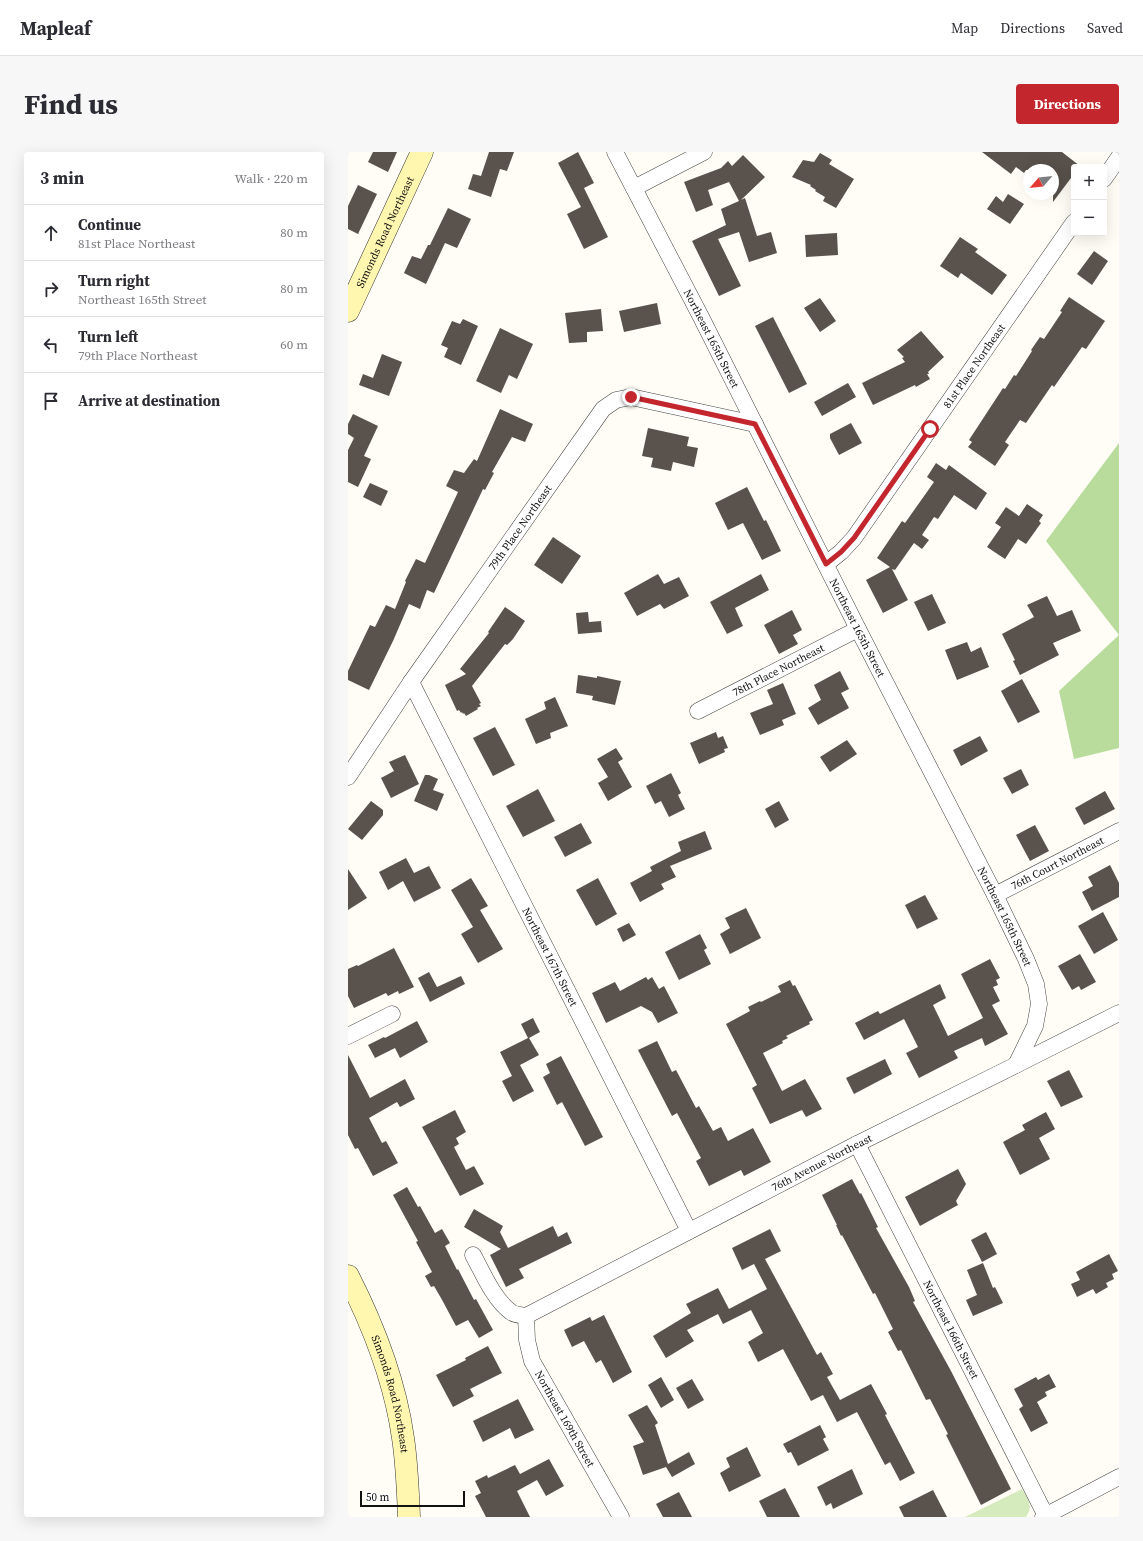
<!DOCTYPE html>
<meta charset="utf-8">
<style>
:root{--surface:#fff;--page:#f7f7f7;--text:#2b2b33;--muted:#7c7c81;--line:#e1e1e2;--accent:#c4262e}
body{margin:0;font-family:"Source Serif 4",serif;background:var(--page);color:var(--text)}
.controls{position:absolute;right:12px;top:12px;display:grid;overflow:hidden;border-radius:4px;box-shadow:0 4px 16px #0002}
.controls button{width:36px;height:36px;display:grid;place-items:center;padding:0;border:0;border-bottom:1px solid var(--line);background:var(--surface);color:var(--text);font:20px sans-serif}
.compass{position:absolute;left:675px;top:12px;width:36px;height:36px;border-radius:50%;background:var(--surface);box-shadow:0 4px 16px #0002;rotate:242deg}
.scale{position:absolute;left:12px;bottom:10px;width:105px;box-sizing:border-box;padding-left:4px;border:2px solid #111;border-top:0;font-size:11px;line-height:14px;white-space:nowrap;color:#111;-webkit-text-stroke:3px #fff;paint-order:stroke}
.stop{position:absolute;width:12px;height:12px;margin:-9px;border:3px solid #c4262e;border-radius:50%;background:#fff}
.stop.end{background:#c4262e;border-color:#fff;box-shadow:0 1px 4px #0008}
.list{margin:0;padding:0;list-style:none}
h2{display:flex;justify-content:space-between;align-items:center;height:52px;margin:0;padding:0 16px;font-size:17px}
h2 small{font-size:13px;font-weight:400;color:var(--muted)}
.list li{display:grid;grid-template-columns:26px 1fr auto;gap:12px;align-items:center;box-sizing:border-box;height:56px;padding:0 16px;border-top:1px solid var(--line)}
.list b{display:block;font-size:15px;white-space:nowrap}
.list p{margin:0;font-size:13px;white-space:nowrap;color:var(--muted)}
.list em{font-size:13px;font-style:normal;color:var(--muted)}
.icon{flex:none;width:22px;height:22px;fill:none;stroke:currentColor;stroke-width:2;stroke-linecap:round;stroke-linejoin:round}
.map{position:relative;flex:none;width:771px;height:1365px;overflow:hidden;border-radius:4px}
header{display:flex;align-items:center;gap:24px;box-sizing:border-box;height:56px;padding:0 20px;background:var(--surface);border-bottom:1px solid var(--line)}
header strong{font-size:19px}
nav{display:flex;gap:22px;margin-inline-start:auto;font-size:14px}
.intro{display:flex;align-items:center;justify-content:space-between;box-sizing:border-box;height:96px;padding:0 24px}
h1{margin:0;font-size:28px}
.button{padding:10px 18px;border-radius:4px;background:var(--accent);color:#fff;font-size:14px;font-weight:700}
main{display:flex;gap:24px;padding:0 24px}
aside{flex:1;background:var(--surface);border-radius:4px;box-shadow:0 4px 16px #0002}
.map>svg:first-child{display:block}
.green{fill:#d5ebbd}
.forest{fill:#b9dc9c}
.building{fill:#5a524d}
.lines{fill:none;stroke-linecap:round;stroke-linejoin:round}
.minor-casing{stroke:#444;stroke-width:17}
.secondary-casing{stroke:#333;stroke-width:23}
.minor{stroke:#fff;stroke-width:16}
.secondary{stroke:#fff6b0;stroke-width:22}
.route{stroke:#c4262e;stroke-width:5}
.labels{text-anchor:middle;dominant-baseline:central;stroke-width:4;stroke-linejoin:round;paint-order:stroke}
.street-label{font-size:11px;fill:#111;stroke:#fff}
</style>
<header>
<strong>Mapleaf</strong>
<nav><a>Map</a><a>Directions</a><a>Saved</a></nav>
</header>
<div class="intro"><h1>Find us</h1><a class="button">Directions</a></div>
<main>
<aside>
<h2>3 min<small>Walk · 220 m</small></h2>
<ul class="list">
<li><svg class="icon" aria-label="ahead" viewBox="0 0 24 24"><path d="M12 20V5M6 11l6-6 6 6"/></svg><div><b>Continue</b><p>81st Place Northeast</p></div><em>80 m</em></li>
<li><svg class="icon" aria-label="right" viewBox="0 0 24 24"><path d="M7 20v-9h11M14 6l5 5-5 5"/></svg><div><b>Turn right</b><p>Northeast 165th Street</p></div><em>80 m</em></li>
<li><svg class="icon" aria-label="left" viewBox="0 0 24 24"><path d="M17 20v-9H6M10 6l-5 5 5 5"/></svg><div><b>Turn left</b><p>79th Place Northeast</p></div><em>60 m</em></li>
<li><svg class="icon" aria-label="arrive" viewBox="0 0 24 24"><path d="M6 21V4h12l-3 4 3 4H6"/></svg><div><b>Arrive at destination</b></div></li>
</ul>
</aside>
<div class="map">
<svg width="771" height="1365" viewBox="0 0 771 1365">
<rect width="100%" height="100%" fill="#fffdf5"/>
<path class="green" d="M674 1337C680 1348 686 1353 678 1365H617Z"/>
<path class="forest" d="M771 291V596L726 607 711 539 771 483 698 389Z"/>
<g class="building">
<path d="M25 0H49L40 20 20 10Z"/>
<path d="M141 0H166L159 19 152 17 143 45 120 37 125 22 133 24Z"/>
<path d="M230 0 246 31 236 36 260 85 236 97 219 62 233 55 210 11Z"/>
<path d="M634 0H714L732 14 726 15V22L705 50V18H678L676 21 668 15 663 22Z"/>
<path d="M472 1 484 8 481 12 506 27 488 56 475 49 477 45 467 39 468 38 462 34 463 33 444 25 455 8 466 10Z"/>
<path d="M395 3 417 25 393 48 397 46 409 84 423 80 429 101 401 110 391 80 370 87 393 134 371 144 344 89 378 73 373 57 391 49 381 30 360 38 365 53 348 60 336 30 373 16 380 9 384 14Z"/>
<path d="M10 33 29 42 10 82 0 77V54Z"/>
<path d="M660 42 676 52 662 72 639 57 648 44 655 50Z"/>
<path d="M100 56 123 67 109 96 97 91 78 132 56 121 64 104 73 107 80 93H82Z"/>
<path d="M489 81 490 103 458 105 457 83Z"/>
<path d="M612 85 630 97 627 100 659 123 644 143 613 121 610 126 592 114Z"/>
<path d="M746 99 760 109 744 133 729 122Z"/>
<path d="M721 145 757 169 738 197 734 195 706 235 704 233 678 271 672 268 657 290 661 293 647 314 620 295 624 290 621 288 655 236 657 237 666 223 668 224 684 199 683 198 692 185 696 187 714 160 712 159Z"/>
<path d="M472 146 488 169 472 180 456 156Z"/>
<path d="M309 151 313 172 276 180 271 159Z"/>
<path d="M253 157 255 179 239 180V190L221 191 217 161Z"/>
<path d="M425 165 459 232 441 241 407 174Z"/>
<path d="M115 167 130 174 113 213 96 205 100 196 93 193 104 169 112 172Z"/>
<path d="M152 176 185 192 169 227 161 223 153 241 128 229Z"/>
<path d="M573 179 596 205 580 220 581 222H579L582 227 568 235 567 233 525 253 514 231 557 210 554 206 556 205 549 198Z"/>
<path d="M34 202 54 210 41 244 11 233 15 222 25 226Z"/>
<path d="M500 231 508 245 474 264 466 250Z"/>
<path d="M152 257 185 272 177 290 164 285 144 320 146 321 137 338 135 337 86 441 79 438 72 457 61 452 45 489 21 538 0 528V519L22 473 27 475 38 453 47 457 58 430 57 429 68 407 77 411 110 340 98 334 106 318 116 321 126 307 129 309Z"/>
<path d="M5 262 30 274 16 304 23 307 10 335 0 330V298L6 286 0 282V272Z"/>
<path d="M503 271 514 291 491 303 482 286V282Z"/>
<path d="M300 276 341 285 339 294 350 296 346 315 325 310 323 319 303 315 305 306 294 304Z"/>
<path d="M588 311 598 318 601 313 639 341 628 358 606 343 590 367 586 365 574 383 581 388 574 397 566 391 547 418 544 417 560 448 535 461 518 428 542 415 529 406 554 369 557 371 586 330 579 325Z"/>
<path d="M22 331 40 339 33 354 15 345Z"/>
<path d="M399 335 416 369 418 368 433 399 414 408 395 371 380 378 367 351Z"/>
<path d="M679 352 695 363 691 369 693 371 678 392 670 387 657 407 639 395 653 375 647 371 658 355 671 364Z"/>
<path d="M205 385 233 404 214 432 186 413Z"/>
<path d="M310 422 316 432 331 425 341 444 316 457 312 452 289 464 276 441Z"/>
<path d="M413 422 421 438 387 456 395 474 379 482 362 450Z"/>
<path d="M584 442 598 471 580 479 566 450Z"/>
<path d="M699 444 709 464 724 458 733 479 705 491 711 503 672 523 665 509 667 508 654 482 686 465 679 453Z"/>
<path d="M157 455 177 469 165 487 159 493 157 492 124 534 133 551 131 552 133 554 129 556 130 557 118 564 116 561 115 562 114 560 113 561 111 558 109 559 97 533 118 522 112 517 141 481 140 480Z"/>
<path d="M444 458 454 478 445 483 450 492 431 502 416 473Z"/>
<path d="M240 460 241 470 253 469 254 480 230 482 228 461Z"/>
<path d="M619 490 623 500 633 495 641 515 609 528 597 498Z"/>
<path d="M492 519 501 537 493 541 501 556 470 573 460 556 473 548 466 533Z"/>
<path d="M230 523 249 526V524L273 529 267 553 244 548 245 544 228 541Z"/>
<path d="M674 527 692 560 670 571 653 539Z"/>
<path d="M435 531 448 562 434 568 436 573 412 583 402 561 425 552 419 538Z"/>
<path d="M207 545 220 574 202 581 203 586 188 592 177 567 198 557 196 550Z"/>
<path d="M147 575 167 613 145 624 125 586Z"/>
<path d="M368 580 370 586 375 584 380 596 376 597 377 600 351 612 342 591Z"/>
<path d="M632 584 640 599 613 614 605 598Z"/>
<path d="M499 588 509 602 482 620 472 605Z"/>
<path d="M268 596 275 607 270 610 284 635 260 649 250 631 260 625 249 607Z"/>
<path d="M57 603 71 632 43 646 33 626 46 619 41 610Z"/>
<path d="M673 617 681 633 664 642 655 626Z"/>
<path d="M323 621 333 641 330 643 337 657 321 665 313 649 307 652 298 634Z"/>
<path d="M77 623H81L90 627 85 638 96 642 89 659 66 649Z"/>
<path d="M190 637 207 669 175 685 158 654Z"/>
<path d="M757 639 767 657 736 673 727 656Z"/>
<path d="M23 649 35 658V663L14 688 0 677Z"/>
<path d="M431 649 441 668 427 676 417 657Z"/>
<path d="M233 671 244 691 217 705 206 685Z"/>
<path d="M687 673 701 699 682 709 668 683Z"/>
<path d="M357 679 364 697 322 714 328 725 313 732 316 737 292 750 282 731 304 719 302 715 333 699 330 690Z"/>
<path d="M58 706 66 721 81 714 93 736 66 750 55 729 40 738 31 720Z"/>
<path d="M762 713 771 731V745L744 759 734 740 745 734 740 725Z"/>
<path d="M0 717 19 746 0 758Z"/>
<path d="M123 726 140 754 132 758 155 797 130 811 113 782 125 775 103 738Z"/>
<path d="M250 726 269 762 248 774 228 738Z"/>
<path d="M577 743 590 767 569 777 557 753Z"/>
<path d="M398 756 413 786 382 802 372 782 382 776 377 766Z"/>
<path d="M755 760 770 788 746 802 730 774Z"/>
<path d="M281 771 288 783 275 790 269 777Z"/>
<path d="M352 782 359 796 356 798 363 812 331 828 317 800Z"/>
<path d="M46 796 66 835 51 842 50 839 40 844 38 841 6 856 0 844V817L9 813 10 814Z"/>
<path d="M732 802 748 830 733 838 731 834 724 838 710 814Z"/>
<path d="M642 807 652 826 648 828 650 833 645 835 652 849 644 853 660 882 637 894 634 886 606 899 610 906 571 926 558 901 570 895 556 867 516 888 507 871 530 859 532 862 592 832 598 846 585 853 600 884 635 866 613 822Z"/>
<path d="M81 820 89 835 113 824 117 832 82 850 70 826Z"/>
<path d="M298 825 300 828 304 825 311 837 316 834 330 861 310 871 304 860 293 854 258 871 244 841 267 830 272 839Z"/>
<path d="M442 828 445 834 447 833 465 868 461 870 462 872 438 884 440 886 434 889 435 891 415 901 434 939 457 927 474 957 458 965 454 958 422 972 404 936 409 933 378 872 402 859 400 855 412 849 413 850 433 840 430 834Z"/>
<path d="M185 866 192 880 181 886 191 903 172 913 186 939 165 950 154 929 164 924 152 900 180 886 173 872Z"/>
<path d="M69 869 80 890 52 906 47 896 27 906 20 893 36 885 37 886Z"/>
<path d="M309 889 324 920 328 918 348 956 351 954 365 979 373 975 380 989 405 976 423 1010 396 1024 393 1018 361 1034 348 1009 353 1006 329 961 324 964 290 898Z"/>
<path d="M0 903 22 946 57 927 67 947 52 955 49 950 21 966 34 991 38 989 50 1011 25 1024 10 996 7 997 0 983Z"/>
<path d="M213 904 255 985 237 994 214 950 209 953 195 925 202 921 198 912Z"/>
<path d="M537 907 544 922 506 942 498 926Z"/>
<path d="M721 918 735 945 713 955 699 929Z"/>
<path d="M107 958 118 980 108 986 111 992 106 995 118 1018 126 1014 136 1032 112 1044 74 975Z"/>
<path d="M698 960 707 977 691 986 702 1007 672 1023 655 990 677 978 674 973Z"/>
<path d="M610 1017 618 1032 608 1049 610 1053 572 1074 557 1045Z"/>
<path d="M504 1027 512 1042 513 1041 530 1075 528 1076 561 1135 567 1149 565 1150 603 1219 663 1337 633 1353 598 1283 600 1282 582 1247 578 1248 553 1198 550 1199 540 1180 545 1177 527 1141 525 1142 494 1083 493 1084 488 1073H489L474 1043Z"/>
<path d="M59 1035 70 1055 72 1054 87 1081 94 1077 102 1091 97 1094 109 1118 110 1117 126 1148 128 1147 145 1178 131 1186 120 1168 108 1174 93 1146 86 1134 83 1135 77 1124 84 1120 68 1090 70 1089 45 1043Z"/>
<path d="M126 1057 155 1074 152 1080 160 1096 205 1074 210 1085 219 1080 224 1091 171 1117 176 1126 158 1135 142 1103 153 1097 116 1075Z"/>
<path d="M422 1077 433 1099 417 1107 469 1203 473 1200 485 1222 479 1225 492 1248 523 1232 539 1262 537 1263 567 1321 552 1329 542 1310 537 1313 509 1260 489 1270 475 1243 463 1249 435 1197 410 1210 400 1190 415 1181 403 1158 375 1172 370 1162 339 1178 346 1189 318 1206 305 1184 343 1161 338 1152 370 1136 381 1157 419 1137 406 1112 394 1118 384 1096Z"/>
<path d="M638 1080 649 1102 634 1110 623 1088Z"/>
<path d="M761 1102 770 1119 764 1122 766 1127 758 1131 760 1135 748 1142 745 1137 729 1145 723 1132 732 1128 728 1120Z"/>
<path d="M635 1111 645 1136 647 1135 655 1151 625 1164 618 1148 629 1143 619 1118Z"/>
<path d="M256 1163 284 1220 265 1231 253 1208 248 1211 236 1189 224 1195 216 1178 242 1165 244 1169Z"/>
<path d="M140 1194 154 1221 122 1237 126 1244 105 1255 88 1223 118 1208 117 1206Z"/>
<path d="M701 1222 708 1235 697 1240 699 1244 689 1250 700 1271 683 1280 671 1257 675 1254 666 1237 688 1225 690 1228Z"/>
<path d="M313 1225 326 1248 313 1256 300 1233Z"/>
<path d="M344 1227 356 1248 340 1257 328 1236Z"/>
<path d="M170 1247 186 1278 167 1287 162 1276 135 1290 125 1269Z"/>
<path d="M299 1253 310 1271 307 1273 320 1312 341 1300 347 1312 324 1325 318 1315 295 1323 285 1294 296 1290 280 1263Z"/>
<path d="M472 1273 478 1285 475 1287 481 1298 450 1314 443 1300 440 1301 435 1292Z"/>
<path d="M399 1295 413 1324 381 1340 372 1321 382 1315 378 1306Z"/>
<path d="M201 1307 216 1334 198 1344 189 1328 169 1339 182 1365H138L127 1344 133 1341 127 1329 139 1323 140 1326 167 1313 172 1322Z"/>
<path d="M504 1317 515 1342 485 1357 483 1351 478 1354 469 1335Z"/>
<path d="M437 1336 452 1365H419L411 1349Z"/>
<path d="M585 1338 599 1365H556L551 1355Z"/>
<path d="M331 1340 344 1365H315L308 1352Z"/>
</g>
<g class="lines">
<g class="minor-casing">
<g id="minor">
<path id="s1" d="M267 0 353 165 510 477 647 743 678 807 688 832 691 852 687 874 668 913"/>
<path d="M756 27 771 5"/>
<path d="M286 36 356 0"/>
<path id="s2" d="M478 412 493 400 506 386 726 70"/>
<path id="s3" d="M63 530 341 1079"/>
<path id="s4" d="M350 559 510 477"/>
<path id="s5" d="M0 625 63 530 255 257 268 248 283 245 407 272"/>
<path id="s6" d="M647 743 771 679"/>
<path d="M0 884 44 862"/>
<path id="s7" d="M509 992 698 1364"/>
<path d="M125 1103C135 1121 146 1148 163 1160 167 1163 173 1163 178 1164"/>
<path id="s8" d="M178 1164 509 992 668 913 771 861"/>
<path id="s9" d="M178 1164 179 1188 184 1209 273 1365"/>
<path d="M695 1365 771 1325"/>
</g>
</g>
<g class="secondary-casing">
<g id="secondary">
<path id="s10" d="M0 159 74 0"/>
<path id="s11" d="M0 1124C26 1175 47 1229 55 1286 59 1312 60 1339 61 1365"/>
</g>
</g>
<use href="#minor" class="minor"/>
<use href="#secondary" class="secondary"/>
</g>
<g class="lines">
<path class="route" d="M283 245 407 272 478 412 493 400 506 386 582 277"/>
</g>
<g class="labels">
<g class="street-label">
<text stroke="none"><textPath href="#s10" startOffset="87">Simonds Road Northeast</textPath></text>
<text stroke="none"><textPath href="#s1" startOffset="210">Northeast 165th Street</textPath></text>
<text stroke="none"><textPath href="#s2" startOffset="248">81st Place Northeast</textPath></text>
<text stroke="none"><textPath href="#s5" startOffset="303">79th Place Northeast</textPath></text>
<text stroke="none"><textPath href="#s1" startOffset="534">Northeast 165th Street</textPath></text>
<text stroke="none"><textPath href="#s4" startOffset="90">78th Place Northeast</textPath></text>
<text stroke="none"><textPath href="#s6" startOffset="70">76th Court Northeast</textPath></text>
<text stroke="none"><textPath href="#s1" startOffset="858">Northeast 165th Street</textPath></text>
<text stroke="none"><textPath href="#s3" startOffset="308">Northeast 167th Street</textPath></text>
<text stroke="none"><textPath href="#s8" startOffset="333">76th Avenue Northeast</textPath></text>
<text stroke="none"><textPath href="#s7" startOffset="208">Northeast 166th Street</textPath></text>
<text stroke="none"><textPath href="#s11" startOffset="126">Simonds Road Northeast</textPath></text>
<text stroke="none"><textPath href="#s9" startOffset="112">Northeast 169th Street</textPath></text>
</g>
</g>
</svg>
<div class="controls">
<button>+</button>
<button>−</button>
</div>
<svg class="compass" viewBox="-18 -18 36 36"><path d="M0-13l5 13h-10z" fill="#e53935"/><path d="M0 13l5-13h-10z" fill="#7c7c81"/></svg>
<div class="scale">50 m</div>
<div class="stop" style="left:582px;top:277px"></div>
<div class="stop end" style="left:283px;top:245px"></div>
</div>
</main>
